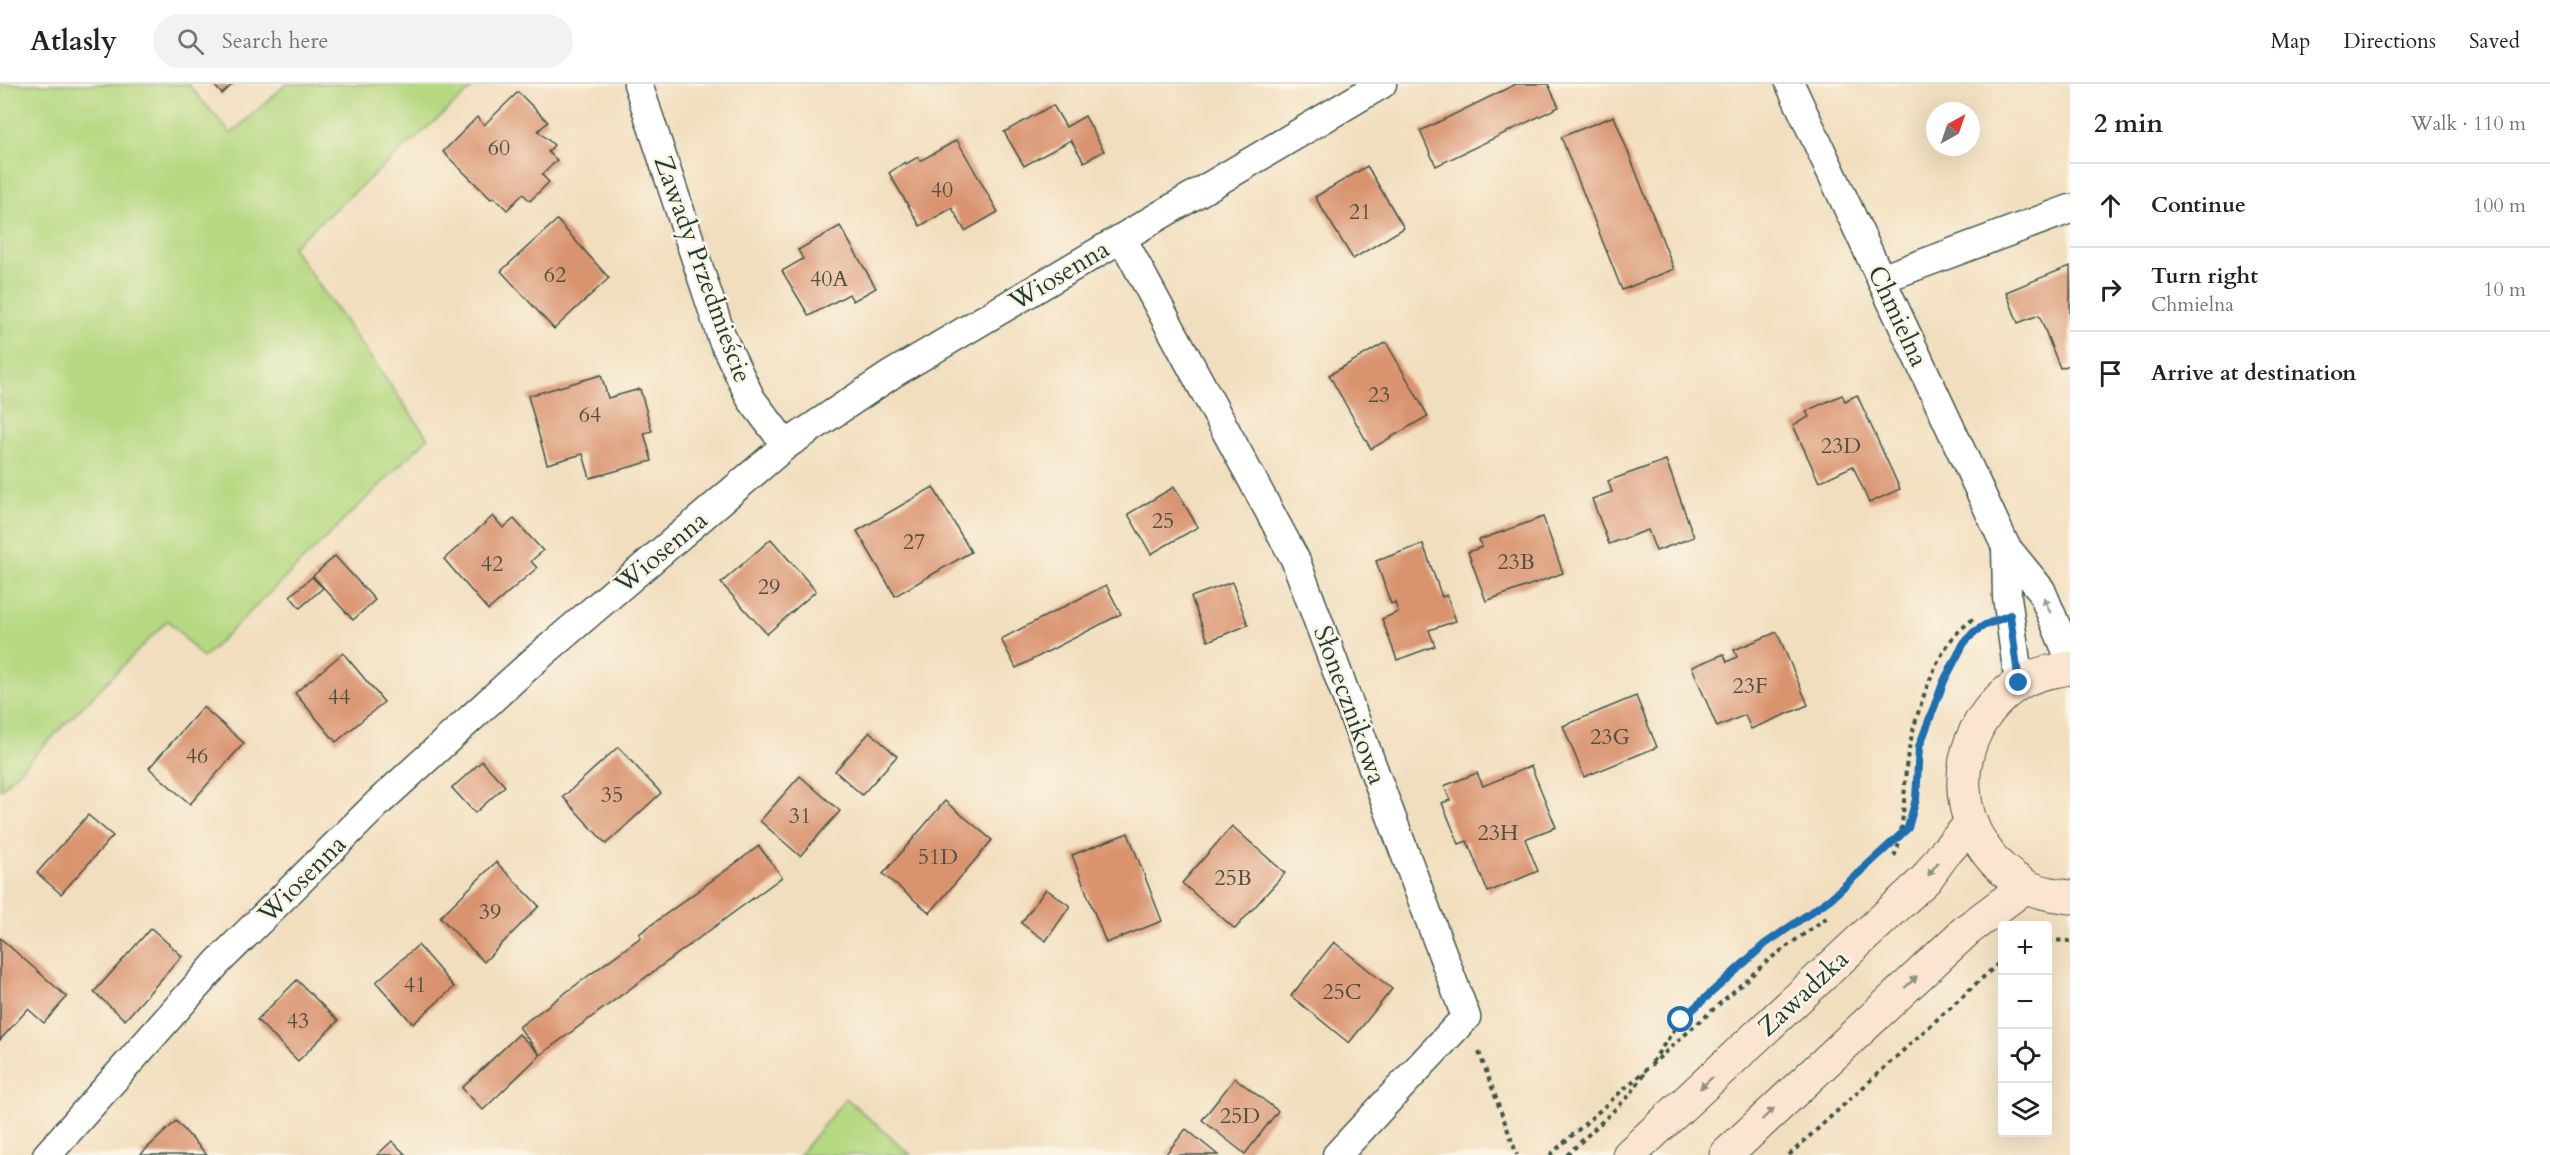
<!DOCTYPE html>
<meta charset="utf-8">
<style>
:root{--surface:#fff;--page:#f2f2f2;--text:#222;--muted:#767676;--line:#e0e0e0}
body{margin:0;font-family:Cardo,serif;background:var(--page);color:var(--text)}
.controls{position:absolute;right:18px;bottom:18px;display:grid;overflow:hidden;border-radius:6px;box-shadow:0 6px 24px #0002}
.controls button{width:54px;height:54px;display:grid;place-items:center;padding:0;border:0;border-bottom:2px solid var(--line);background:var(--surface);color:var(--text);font:30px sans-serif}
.compass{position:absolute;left:1926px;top:18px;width:54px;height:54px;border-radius:50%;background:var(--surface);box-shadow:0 6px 24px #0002;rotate:40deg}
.stop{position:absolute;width:18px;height:18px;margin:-14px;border:4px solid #1f6fb2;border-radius:50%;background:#fff}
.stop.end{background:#1f6fb2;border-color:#fff;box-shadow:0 2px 6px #0008}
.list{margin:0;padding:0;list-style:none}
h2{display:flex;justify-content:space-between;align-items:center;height:78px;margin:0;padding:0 24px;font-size:26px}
h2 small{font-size:20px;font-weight:400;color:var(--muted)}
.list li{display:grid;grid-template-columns:39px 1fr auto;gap:18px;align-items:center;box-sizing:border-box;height:84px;padding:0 24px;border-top:2px solid var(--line)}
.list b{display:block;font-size:22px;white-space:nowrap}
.list p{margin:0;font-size:20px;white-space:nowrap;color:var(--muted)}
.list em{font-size:20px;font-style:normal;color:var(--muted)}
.icon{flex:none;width:33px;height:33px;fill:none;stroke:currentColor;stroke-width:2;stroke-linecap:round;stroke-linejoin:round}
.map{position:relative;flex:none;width:2070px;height:1071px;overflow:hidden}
header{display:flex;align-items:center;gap:36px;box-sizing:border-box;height:84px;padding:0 30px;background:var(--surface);border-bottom:2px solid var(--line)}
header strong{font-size:28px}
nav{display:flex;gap:33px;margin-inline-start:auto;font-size:21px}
.search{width:420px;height:54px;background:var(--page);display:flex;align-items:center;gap:15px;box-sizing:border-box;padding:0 21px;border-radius:33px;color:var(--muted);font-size:22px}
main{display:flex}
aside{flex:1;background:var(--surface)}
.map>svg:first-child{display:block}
.green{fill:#b5d881;stroke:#6a8a5a;stroke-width:1.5}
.building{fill:#d9936e}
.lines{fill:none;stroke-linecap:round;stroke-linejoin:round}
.street-casing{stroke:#3e5549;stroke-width:31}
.secondary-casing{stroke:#3e5549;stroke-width:35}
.path{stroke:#3e5549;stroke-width:4;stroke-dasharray:4.5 4.5;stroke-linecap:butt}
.street{stroke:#fff;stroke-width:28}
.secondary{stroke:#fce5d0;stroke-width:33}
.oneway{fill:#8f9e9a}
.oneway2{fill:#8e9182}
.route{stroke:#1f6fb2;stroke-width:8}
.labels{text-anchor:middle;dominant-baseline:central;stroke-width:5;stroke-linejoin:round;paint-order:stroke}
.number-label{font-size:22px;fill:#4e5242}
.street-label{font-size:26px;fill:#1f3d34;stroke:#fcf5e5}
</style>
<header>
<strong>Atlasly</strong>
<div class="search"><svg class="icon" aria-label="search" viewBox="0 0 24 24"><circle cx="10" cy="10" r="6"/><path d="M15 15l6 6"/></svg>Search here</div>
<nav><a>Map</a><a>Directions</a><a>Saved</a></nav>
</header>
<main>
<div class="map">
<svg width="2070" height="1071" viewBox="0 0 2070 1071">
<rect width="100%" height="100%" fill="#fcf5e5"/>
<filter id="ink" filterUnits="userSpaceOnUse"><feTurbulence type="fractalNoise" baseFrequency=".0167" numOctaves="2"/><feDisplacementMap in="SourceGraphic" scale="12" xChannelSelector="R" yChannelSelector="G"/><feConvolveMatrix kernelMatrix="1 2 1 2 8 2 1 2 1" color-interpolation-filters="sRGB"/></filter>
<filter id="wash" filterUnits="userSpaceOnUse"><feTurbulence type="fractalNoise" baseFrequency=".008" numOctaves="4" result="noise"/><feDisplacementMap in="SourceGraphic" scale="24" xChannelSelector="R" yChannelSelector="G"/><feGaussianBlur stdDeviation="1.35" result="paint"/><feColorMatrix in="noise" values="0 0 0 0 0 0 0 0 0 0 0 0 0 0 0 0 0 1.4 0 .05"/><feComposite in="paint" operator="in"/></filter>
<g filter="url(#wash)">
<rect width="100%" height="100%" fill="#f1debe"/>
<g class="green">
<path d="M0 0H188L231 50 286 0H477L292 163 428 354 203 574 168 536 0 706Z"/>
<path d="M846 1014 911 1071H799Z"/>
</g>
<g id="blocks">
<g class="building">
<path d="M213 0H233L222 10Z"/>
<path d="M1516 0H1548L1559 23 1436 82 1420 47Z"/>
<path d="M518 8 548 38 538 47 554 61 548 68 557 76 542 91 549 98 530 117 523 110 507 126 494 113 491 115 443 68 477 33 484 41Z"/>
<path d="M1053 21 1066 43 1085 32 1104 67 1084 78 1071 56 1024 82 1004 48Z"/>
<path d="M1614 32 1674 185 1622 206 1561 53Z"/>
<path d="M957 56 998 128 965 147 952 124 920 142 889 89 905 78 906 80 918 73 920 77Z"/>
<path d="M1367 82 1404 144 1353 175 1315 113Z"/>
<path d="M557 136 609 194 554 245 501 187Z"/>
<path d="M840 142 876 204 853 217 849 210 809 232 782 187 803 175 798 166Z"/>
<path d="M2070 182V281L2060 284 2039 231 2018 239 2006 208Z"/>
<path d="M1386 258 1428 332 1371 365 1329 291Z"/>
<path d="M601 291 608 314 640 305 652 347 644 349 652 377 590 394 583 370 547 380 528 312Z"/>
<path d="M1842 311 1845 317 1857 311 1900 405 1869 419 1853 382 1819 398 1793 341 1809 333 1806 327Z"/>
<path d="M1666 376 1694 453 1656 467 1648 446 1609 460 1592 415 1612 408 1608 397Z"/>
<path d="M933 403 971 468 895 512 857 447Z"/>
<path d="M1174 403 1198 443 1151 470 1128 430Z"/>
<path d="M493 432 503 444 514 435 543 467 531 477 537 484 488 526 444 475Z"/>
<path d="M1543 433 1563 489 1486 517 1468 468 1482 463 1479 456Z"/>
<path d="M771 455 816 507 767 550 721 499Z"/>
<path d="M1423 460 1442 513 1447 511 1456 537 1429 546 1435 562 1397 576 1382 535 1398 528 1395 518 1391 520 1376 477Z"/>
<path d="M335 472 375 516 353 536 313 492Z"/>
<path d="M312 493 323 504 300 524 290 512Z"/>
<path d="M1232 498 1248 541 1208 557 1191 513Z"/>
<path d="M1106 501 1121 530 1016 584 1001 555Z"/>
<path d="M1777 548 1808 621 1751 645 1745 631 1717 643 1692 583 1724 570 1727 578 1737 573 1734 566Z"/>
<path d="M343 569 384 618 336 658 295 609Z"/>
<path d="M1636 612 1657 663 1584 693 1563 642Z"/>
<path d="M203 623 244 659 190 720 149 684Z"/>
<path d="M870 648 897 672 862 711 835 687Z"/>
<path d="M618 663 661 709 606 760 563 713Z"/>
<path d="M482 677 505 702 475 729 452 704Z"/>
<path d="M1531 682 1556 743 1525 755 1538 787 1488 808 1467 757 1459 760 1442 719 1450 716 1444 702 1477 689 1483 702Z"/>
<path d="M800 692 840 727 800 772 760 737Z"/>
<path d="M945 717 992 756 930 829 883 790Z"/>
<path d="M88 731 113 752 61 810 37 789Z"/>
<path d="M1232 742 1285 789 1235 845 1182 799Z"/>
<path d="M1128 749 1162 837 1106 859 1072 771Z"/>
<path d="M759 762 782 793 540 971 519 943 641 853 639 850Z"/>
<path d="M496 778 539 822 484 878 440 833Z"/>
<path d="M1046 805 1070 822 1046 857 1021 839Z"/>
<path d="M151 844 182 872 125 936 94 908Z"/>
<path d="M0 854 67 913 44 939 28 925 0 956Z"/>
<path d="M1334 858 1392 905 1349 959 1291 912Z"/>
<path d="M418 861 454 903 413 940 376 898Z"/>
<path d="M297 896 338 937 298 977 257 936Z"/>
<path d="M519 950 540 971 483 1026 462 1004Z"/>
<path d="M1235 994 1278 1027 1245 1070 1202 1036Z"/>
<path d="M176 1037 207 1071H140Z"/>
<path d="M1186 1045 1218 1071H1165Z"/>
<path d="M392 1057 406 1071H377Z"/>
</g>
</g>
</g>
<g filter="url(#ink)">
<use href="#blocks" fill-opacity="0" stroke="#3e5549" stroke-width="1.5"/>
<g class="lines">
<g class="street-casing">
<g id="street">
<path d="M638 0 722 254 751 315 786 361"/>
<path d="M1790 0 2006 463 2041 506 2070 575"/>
<path d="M1122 154 1295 475 1466 933 1337 1071"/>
<path d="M1881 195 2070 125"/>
<path d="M2006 463 2007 513 2019 599"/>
<path d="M47 1071 218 878 379 718 536 575 786 361 892 290 1382 0"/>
</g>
</g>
<g class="secondary-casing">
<g id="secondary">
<path d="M2070 584C2052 587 2033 590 2018 600 1942 650 1947 758 2026 802 2039 809 2055 811 2070 813"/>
<path d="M1629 1071 1926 795 1943 771 1970 741"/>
<path d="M1726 1071 1967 846 2026 802"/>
</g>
</g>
<g class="path">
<path d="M1894 772C1904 754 1904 707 1906 685 1908 653 1931 580 1952 555 1958 547 1967 540 1975 533"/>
<path d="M2048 856 2070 857"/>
<path d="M1479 968 1517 1071"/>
<path d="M1652 978 1681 936 1765 860 1830 815 1908 744 1916 715 1919 663 1943 597 1953 577 1964 559 1979 545"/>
<path d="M1550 1071 1771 874 1829 832"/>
<path d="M1567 1071 1630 1011 1646 987"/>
<path d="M1789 1071 2002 876"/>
</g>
<use href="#street" class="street"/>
<use href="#secondary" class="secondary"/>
</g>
<defs><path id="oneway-solid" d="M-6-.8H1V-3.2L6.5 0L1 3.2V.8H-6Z" transform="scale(1.5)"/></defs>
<use class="oneway" href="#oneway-solid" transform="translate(2047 521) rotate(-113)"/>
<g class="oneway2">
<use href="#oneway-solid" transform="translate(1933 785) rotate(126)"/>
<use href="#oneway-solid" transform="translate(1911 898) rotate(-43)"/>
<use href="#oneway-solid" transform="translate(1706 999) rotate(137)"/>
<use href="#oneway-solid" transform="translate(1768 1030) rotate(-44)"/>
</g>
</g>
<g class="lines" filter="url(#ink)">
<path class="route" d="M1681 936 1765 860 1830 815 1908 744 1916 715 1919 663 1944 597 1964 559 1974 548 1985 541 2010 531 2019 599"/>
</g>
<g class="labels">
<g class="number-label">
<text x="499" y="64">60</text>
<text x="942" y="106">40</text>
<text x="1360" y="128">21</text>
<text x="555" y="191">62</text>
<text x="829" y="195">40A</text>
<text x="1379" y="311">23</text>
<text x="590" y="331">64</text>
<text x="1841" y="362">23D</text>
<text x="1163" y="437">25</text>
<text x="914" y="458">27</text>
<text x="1516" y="478">23B</text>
<text x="492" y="480">42</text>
<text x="769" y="503">29</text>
<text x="1750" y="602">23F</text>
<text x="339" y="613">44</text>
<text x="1610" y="653">23G</text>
<text x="197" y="672">46</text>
<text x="612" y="711">35</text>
<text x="800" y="732">31</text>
<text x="1498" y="749">23H</text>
<text x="938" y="773">51D</text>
<text x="1233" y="794">25B</text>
<text x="490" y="828">39</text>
<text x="415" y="901">41</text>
<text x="1342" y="908">25C</text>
<text x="298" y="937">43</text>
<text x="1240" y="1032">25D</text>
</g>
<g class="street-label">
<text transform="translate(703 185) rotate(70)">Zawady Przedmieście</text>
<text transform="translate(1059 191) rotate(-31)">Wiosenna</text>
<text transform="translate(1898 232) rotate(65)">Chmielna</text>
<text transform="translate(661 468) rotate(-40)">Wiosenna</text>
<text transform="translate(1350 621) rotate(70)">Słonecznikowa</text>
<text transform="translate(302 795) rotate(-45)">Wiosenna</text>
<text transform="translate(1803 909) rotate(-43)">Zawadzka</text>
</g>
</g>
</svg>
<div class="controls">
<button>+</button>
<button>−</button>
<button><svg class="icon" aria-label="locate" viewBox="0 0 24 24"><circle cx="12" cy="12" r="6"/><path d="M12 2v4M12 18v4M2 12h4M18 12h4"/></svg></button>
<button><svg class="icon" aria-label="layers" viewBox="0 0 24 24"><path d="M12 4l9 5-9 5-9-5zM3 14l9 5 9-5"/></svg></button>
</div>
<svg class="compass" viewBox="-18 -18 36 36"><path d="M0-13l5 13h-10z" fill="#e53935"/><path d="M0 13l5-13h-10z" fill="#767676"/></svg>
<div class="stop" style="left:1681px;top:936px"></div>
<div class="stop end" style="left:2019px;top:599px"></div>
</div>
<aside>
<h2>2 min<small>Walk · 110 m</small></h2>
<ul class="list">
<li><svg class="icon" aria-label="ahead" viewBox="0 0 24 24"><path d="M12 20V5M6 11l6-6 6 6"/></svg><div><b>Continue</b></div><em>100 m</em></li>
<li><svg class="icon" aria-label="right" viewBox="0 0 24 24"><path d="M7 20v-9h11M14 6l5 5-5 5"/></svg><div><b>Turn right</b><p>Chmielna</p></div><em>10 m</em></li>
<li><svg class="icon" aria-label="arrive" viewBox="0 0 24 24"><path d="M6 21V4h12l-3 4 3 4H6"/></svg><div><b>Arrive at destination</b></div></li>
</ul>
</aside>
</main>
